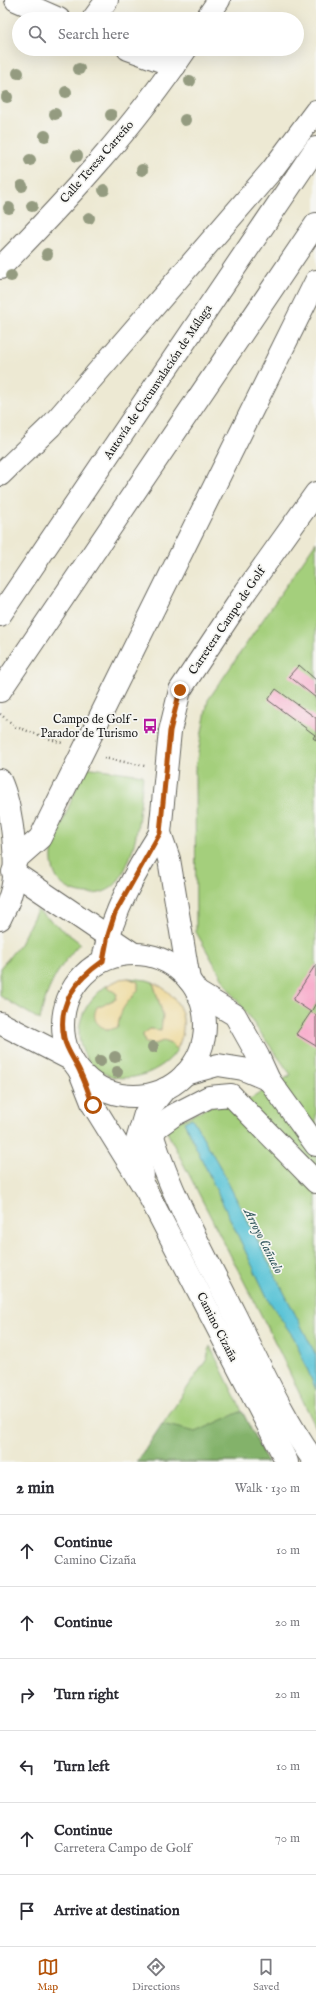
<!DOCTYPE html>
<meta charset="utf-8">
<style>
:root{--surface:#fff;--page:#f2f2f3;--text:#2b2b33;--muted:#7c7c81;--line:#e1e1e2;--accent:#b45309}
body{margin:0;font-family:"IM FELL English",serif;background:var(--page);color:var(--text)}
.stop{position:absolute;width:12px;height:12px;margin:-9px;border:3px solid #b45309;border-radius:50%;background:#fff}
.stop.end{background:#b45309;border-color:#fff;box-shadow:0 1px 4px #0008}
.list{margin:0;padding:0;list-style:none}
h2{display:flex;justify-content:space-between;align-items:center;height:52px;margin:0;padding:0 16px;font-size:17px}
h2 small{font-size:13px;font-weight:400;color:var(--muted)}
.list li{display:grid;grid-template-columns:26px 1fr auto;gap:12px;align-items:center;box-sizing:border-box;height:72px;padding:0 16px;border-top:1px solid var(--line)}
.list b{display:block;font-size:15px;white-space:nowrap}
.list p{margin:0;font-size:13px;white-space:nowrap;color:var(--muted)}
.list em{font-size:13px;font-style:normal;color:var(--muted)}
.icon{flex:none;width:22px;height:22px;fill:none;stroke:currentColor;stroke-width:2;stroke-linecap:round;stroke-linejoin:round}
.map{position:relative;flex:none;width:316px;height:1462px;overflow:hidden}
.search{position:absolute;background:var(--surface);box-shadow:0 4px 16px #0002;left:12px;right:12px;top:12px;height:44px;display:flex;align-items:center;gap:10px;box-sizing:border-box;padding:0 14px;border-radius:22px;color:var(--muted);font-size:15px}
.sheet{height:484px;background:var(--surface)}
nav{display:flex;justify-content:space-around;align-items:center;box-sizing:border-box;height:56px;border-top:1px solid var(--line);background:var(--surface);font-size:11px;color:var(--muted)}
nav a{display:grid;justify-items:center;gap:2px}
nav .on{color:var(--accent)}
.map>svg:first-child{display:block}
.green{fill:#a4cf7b;stroke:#60764c}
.forest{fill:#83b26b;stroke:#506744}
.sand{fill:#eeda9e;stroke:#857b5d}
.water{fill:#5bc4d7;stroke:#3c707a}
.building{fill:#f8a4c7}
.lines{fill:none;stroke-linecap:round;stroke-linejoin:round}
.minor-casing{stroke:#65645c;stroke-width:24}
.major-casing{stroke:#65645c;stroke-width:24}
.highway-casing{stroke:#65645c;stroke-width:24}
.path{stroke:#65645c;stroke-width:2.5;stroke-dasharray:1 3;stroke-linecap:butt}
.minor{stroke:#fff;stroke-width:22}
.major{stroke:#fff;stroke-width:22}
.highway{stroke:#fff;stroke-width:22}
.tree{fill:#949b80}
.route{stroke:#b45309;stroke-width:5}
.labels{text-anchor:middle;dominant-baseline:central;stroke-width:3.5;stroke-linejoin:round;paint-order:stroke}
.street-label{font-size:12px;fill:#1c1c1c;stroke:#f6f6f2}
.poi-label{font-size:12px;fill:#1c1c1c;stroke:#f6f6f2;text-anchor:end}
.water-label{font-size:13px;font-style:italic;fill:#32575d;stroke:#f6f6f2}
</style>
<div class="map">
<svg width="316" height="1462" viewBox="0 0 316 1462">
<rect width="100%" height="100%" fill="#f6f6f2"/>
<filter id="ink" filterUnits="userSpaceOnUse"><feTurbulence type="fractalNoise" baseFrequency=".025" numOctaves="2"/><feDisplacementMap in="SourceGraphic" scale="8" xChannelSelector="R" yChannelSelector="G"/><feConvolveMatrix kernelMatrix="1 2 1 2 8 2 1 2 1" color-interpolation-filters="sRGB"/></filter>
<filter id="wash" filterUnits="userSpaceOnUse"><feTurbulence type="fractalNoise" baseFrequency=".012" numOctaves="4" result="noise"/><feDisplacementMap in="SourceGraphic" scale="16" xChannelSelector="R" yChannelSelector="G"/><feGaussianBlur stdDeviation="0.9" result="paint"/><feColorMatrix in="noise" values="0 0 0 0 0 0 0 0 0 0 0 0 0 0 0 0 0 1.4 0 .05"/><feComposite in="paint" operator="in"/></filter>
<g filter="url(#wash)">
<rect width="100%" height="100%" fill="#ede9d3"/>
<g class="green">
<path d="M316 542V1428L272 1336 165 1128 219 1102 238 1106 291 1075 228 988 196 932 195 769 208 700Z"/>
<path d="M85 767 143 775C139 811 139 851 118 881 105 900 71 897 58 880 51 869 51 856 53 845Z"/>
<path d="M37 910 80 943C59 966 45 990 40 1020L0 996V968L20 944Z"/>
<path d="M128 978 147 980 153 982 163 1015 161 1030 150 1029 143 1035 145 1043 155 1044 163 1041 171 1044 177 1049C172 1059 162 1066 152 1071 93 1100 48 1030 106 986L117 994 116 999 97 1007 118 1027 120 1012 127 1002 133 997 138 982Z"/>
<path d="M210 1346 267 1462H137L207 1359Z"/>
</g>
<path class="forest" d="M242 1411 267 1462H137L162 1424 196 1432Z"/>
<g class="sand">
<path d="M128 978 138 982V990C126 1006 121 1005 118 1027L109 1030C97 1026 91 1019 97 1007L116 999 117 994 106 986 120 979Z"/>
<path d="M153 982C181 996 191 1021 177 1049L171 1044 163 1041 155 1044 145 1043 143 1034 150 1029 161 1030 163 1015Z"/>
</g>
<path class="water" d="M192 1118 220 1167 316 1355V1390L294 1338 269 1301 184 1122Z"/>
<g id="blocks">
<g class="building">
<path d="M299 665 316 680V698L289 676Z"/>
<path d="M276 689 316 718V740L313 738 315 735 268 700Z"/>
<path d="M316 964V1003L311 1012 293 1000Z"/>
<path d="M311 1012 316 1015V1046L296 1034Z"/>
</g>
</g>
</g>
<g filter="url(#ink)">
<use href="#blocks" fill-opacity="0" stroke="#65645c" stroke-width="1"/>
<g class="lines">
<g class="minor-casing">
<g id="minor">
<path d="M16 0 59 19"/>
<path d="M93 19 107 0"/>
<path d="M206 19 219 0"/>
<path d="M128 49 175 66"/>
<path d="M0 268C67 200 133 128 186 49"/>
<circle cx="134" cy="1025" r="71"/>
<path d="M104 955C113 911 136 871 160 833"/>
<path d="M189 980 169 859 160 833 170 731 180 690 246 591 316 493"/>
<path d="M197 992 235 1015 258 1056 269 1080 316 1145"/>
<path d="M80 1072 93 1105 147 1192 287 1462"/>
<path d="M185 1074 218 1065 243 1069 269 1080"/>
<path d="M143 1175 136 1144 145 1114 165 1089"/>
<path d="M315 1462C282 1417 260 1365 235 1315 206 1257 173 1199 153 1137L156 1128 174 1115 209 1097 231 1095 316 1182"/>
</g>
</g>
<g class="major-casing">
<g id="major">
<path d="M0 780C12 806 20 869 10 896 8 904 3 912 0 919"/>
<path d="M13 872 134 954"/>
<path d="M0 1023 72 1060"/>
</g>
</g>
<g class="highway-casing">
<g id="highway">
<path d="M0 475 51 426 272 170 316 111"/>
<path d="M0 615 316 148"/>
<path d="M0 691 316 224"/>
<path d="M15 860 40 838 316 281"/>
</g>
</g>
<g class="path">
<path d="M0 714 16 727 62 743"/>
<path d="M104 758 145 766"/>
</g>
<use href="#minor" class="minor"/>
<use href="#major" class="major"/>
<use href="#highway" class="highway"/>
</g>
<g class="tree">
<circle cx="79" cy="69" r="6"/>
<circle cx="18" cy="73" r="6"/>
<circle cx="190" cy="81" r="6"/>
<circle cx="66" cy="92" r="6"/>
<circle cx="7" cy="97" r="6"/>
<circle cx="55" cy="114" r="6"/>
<circle cx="111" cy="115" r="6"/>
<circle cx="185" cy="120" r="6"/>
<circle cx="45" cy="136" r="6"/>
<circle cx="77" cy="156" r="6"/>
<circle cx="30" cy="160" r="6"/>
<circle cx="142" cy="170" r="6"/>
<circle cx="22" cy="186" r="6"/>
<circle cx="104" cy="190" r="6"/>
<circle cx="32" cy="206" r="6"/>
<circle cx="9" cy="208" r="6"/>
<circle cx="89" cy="218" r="6"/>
<circle cx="47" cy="254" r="6"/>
<circle cx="11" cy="276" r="6"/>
<circle cx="153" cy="1047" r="6"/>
<circle cx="115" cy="1057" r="6"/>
<circle cx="100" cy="1061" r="6"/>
<circle cx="117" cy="1072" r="6"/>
</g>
</g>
<g class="lines" filter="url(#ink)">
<path class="route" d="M93 1105C89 1095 86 1084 81 1074 76 1061 67 1052 64 1038 57 1003 76 980 103 961L108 935 115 913 160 833 170 731 180 690"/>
</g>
<defs>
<g id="bus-bare" transform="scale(1.2)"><path d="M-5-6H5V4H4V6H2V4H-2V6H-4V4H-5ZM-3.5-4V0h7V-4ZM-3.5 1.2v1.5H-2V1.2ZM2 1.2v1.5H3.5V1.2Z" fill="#b5179e" stroke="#f6f6f2" stroke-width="2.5" paint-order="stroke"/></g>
</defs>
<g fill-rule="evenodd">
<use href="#bus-bare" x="150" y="726"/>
</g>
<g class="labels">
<g class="street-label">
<text transform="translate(97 162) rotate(-49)">Calle Teresa Carreño</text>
<text transform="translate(158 382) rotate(-56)">Autovía de Circunvalación de Málaga</text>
<text transform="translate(227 621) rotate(-56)">Carretera Campo de Golf</text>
<text transform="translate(217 1327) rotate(63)">Camino Cizaña</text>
</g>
<g class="poi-label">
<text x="138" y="719">Campo de Golf -<tspan x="138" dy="14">Parador de Turismo</tspan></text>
</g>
<g class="water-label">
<text transform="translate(263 1241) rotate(63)">Arroyo Cañuelo</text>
</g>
</g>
</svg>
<div class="stop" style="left:93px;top:1105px"></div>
<div class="stop end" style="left:180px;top:690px"></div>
<div class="search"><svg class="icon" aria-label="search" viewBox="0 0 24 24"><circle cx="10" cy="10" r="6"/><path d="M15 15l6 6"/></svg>Search here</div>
</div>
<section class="sheet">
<h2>2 min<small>Walk · 130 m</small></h2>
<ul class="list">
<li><svg class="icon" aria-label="ahead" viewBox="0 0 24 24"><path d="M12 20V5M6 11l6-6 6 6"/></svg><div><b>Continue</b><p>Camino Cizaña</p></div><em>10 m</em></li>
<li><svg class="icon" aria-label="ahead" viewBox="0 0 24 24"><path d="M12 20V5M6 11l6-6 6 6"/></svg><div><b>Continue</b></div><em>20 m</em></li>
<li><svg class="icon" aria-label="right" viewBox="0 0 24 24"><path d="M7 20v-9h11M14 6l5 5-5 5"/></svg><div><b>Turn right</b></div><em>20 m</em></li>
<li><svg class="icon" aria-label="left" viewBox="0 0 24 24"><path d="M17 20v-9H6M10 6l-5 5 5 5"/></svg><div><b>Turn left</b></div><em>10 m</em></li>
<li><svg class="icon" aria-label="ahead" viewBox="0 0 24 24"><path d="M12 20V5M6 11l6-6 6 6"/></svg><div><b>Continue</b><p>Carretera Campo de Golf</p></div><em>70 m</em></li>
<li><svg class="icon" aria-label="arrive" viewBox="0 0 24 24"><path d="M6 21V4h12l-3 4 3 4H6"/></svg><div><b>Arrive at destination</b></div></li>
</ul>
</section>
<nav>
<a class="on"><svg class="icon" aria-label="map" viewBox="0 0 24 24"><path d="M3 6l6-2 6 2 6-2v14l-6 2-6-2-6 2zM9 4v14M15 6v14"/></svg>Map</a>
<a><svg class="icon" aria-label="directions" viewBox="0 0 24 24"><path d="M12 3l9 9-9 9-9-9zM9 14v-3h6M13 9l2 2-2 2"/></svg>Directions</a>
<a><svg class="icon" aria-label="saved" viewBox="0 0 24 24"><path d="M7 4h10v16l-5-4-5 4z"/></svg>Saved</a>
</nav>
